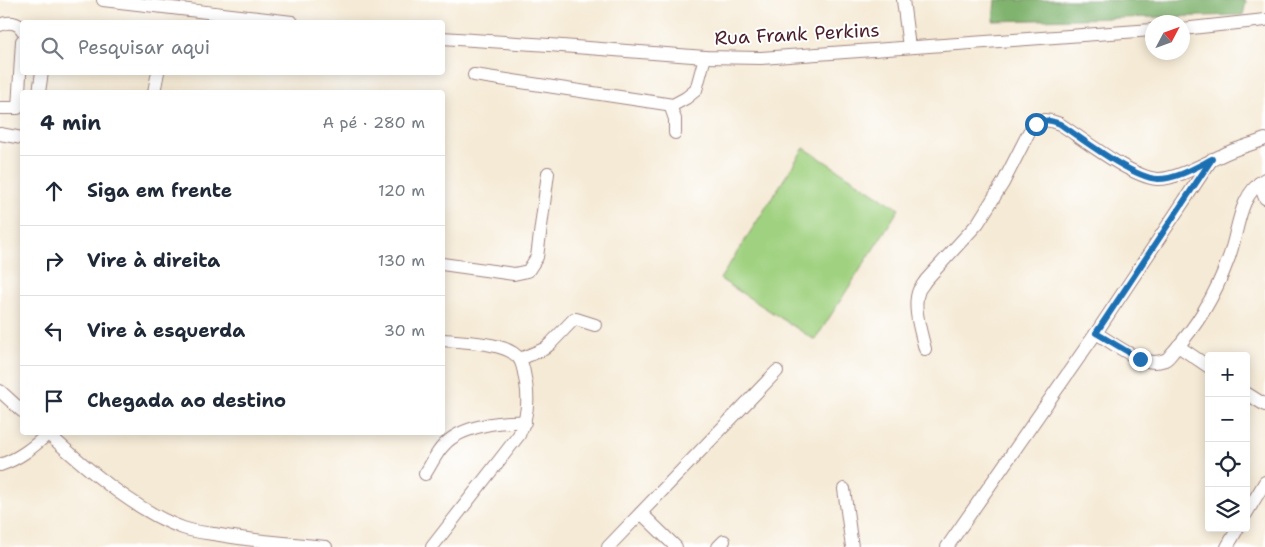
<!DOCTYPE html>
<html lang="pt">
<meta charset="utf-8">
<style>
:root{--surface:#fff;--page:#f6f6f7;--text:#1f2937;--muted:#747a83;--line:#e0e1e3}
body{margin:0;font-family:"Shantell Sans",sans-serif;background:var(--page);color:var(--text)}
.controls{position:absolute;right:15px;bottom:15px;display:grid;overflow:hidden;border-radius:5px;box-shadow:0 2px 12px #0003}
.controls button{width:45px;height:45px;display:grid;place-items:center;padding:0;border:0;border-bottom:1px solid var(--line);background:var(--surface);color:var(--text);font:25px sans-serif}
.compass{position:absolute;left:1145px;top:15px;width:45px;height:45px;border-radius:50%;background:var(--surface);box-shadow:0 2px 12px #0003;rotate:49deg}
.stop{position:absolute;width:15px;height:15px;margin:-11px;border:4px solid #1f6fb2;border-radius:50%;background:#fff}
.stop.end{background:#1f6fb2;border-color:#fff;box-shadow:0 1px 5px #0008}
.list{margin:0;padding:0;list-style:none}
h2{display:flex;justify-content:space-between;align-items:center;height:65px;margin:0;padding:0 20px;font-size:21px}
h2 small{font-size:16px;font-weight:400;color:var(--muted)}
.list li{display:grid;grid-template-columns:32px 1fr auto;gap:15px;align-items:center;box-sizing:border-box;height:70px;padding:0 20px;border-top:1px solid var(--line)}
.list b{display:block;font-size:19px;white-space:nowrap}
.list em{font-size:16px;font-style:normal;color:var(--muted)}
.icon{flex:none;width:28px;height:28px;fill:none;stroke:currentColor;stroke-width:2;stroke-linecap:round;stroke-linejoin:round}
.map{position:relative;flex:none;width:1265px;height:547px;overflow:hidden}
.search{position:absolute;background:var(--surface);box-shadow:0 2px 12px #0003;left:20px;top:20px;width:425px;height:55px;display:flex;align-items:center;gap:12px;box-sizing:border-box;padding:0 18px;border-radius:5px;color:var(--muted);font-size:19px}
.panel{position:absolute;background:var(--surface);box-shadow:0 2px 12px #0003;left:20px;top:90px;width:425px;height:345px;border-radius:5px}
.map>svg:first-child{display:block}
.green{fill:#a0d180;stroke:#757856}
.forest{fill:#80b36e;stroke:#65694c}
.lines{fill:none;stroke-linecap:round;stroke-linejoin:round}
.minor-casing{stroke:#a08480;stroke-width:14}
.minor{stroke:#fff;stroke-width:12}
.route{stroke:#1f6fb2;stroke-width:6}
.labels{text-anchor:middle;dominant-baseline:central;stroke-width:4;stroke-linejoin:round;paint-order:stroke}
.street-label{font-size:19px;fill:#4a1f2b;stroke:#fff}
</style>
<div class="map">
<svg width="1265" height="547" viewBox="0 0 1265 547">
<rect width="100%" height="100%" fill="#fff"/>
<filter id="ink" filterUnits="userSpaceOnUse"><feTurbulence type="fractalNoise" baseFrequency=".02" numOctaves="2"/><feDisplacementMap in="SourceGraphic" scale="10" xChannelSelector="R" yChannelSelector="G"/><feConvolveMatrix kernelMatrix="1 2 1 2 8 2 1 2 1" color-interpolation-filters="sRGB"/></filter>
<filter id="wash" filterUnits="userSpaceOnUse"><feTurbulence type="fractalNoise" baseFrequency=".0096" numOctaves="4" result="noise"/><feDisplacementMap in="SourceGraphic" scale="20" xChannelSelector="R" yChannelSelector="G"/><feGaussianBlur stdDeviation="1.12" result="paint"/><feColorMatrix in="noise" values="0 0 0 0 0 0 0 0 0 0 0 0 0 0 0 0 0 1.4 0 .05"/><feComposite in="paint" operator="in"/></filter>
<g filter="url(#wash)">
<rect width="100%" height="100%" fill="#f5ead5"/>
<path class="green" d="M804 148 899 209 815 340 720 279Z"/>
<path class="forest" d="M995 0H1245L1246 2 1243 15 993 21Z"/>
</g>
<g filter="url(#ink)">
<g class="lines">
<g class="minor-casing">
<g id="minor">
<path d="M103 0 292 22"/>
<path d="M903 0 909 47"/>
<path d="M0 25C7 21 19 22 22 30"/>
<path d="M1182 29 1265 20"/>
<path d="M442 38 549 45 705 57 761 58 1152 30"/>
<path d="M474 75 673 105 686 98 696 90 705 57"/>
<path d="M39 92 42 72"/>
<path d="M154 92 158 72"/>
<path d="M670 105 675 119V133"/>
<path d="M0 108H18L22 41"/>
<path d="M0 134 22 138"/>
<path d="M1259 183 1265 198"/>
<path d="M442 264 514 274 528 271 537 257 548 173"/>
<path d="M1096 333C1111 342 1136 361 1154 362 1156 362 1162 361 1165 360 1168 359 1171 354 1173 352 1197 326 1216 293 1228 260 1239 233 1237 196 1265 179"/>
<path d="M1178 346 1209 367"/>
<path d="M925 349C921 332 912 306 919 290 921 287 924 283 926 280L978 223 1003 183 1029 132 1036 124 1044 120 1051 121 1060 124C1083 139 1131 177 1157 179 1177 180 1210 160 1229 152 1241 147 1253 144 1265 139"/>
<path d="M520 359 544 349 550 344 574 319H576L595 325"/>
<path d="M0 391 22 411"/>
<path d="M1246 393 1265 405"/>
<path d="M46 432C84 466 135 511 183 528 194 532 208 533 220 535 255 541 291 544 326 547"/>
<path d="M0 465C19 459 33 447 48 434"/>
<path d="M425 474C431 465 436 453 444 445 461 426 500 421 525 422"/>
<path d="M844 489 852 547"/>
<path d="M641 513 676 547"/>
<path d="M1246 514 1265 482"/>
<path d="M432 547 519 435C527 417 529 402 526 383 524 375 524 367 520 360 510 342 464 342 444 340"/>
<path d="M608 547 777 371"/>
<path d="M718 547 724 541"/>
<path d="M947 547 1096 333 1212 159"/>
<path d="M1227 547 1238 528"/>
</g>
</g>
<use href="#minor" class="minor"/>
</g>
</g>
<g class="lines" filter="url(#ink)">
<path class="route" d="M1036 124C1046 119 1050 120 1060 124 1082 139 1133 178 1158 179 1177 179 1196 167 1212 159L1096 333 1140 359"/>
</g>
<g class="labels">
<g class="street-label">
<text transform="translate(797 34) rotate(-3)">Rua Frank Perkins</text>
</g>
</g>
</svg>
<div class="controls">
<button>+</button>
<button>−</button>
<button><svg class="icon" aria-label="locate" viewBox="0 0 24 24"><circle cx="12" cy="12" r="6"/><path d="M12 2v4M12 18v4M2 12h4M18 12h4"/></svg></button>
<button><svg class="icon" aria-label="layers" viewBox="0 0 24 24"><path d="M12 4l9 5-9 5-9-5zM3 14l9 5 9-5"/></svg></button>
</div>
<svg class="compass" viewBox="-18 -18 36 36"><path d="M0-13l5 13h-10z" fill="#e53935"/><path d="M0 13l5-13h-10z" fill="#747a83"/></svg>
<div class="stop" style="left:1036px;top:124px"></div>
<div class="stop end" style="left:1140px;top:359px"></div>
<div class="search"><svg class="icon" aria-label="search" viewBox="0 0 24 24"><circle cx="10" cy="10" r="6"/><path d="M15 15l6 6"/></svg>Pesquisar aqui</div>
<section class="panel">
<h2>4 min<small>A pé · 280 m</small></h2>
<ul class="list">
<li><svg class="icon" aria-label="ahead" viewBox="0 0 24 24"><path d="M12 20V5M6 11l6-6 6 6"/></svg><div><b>Siga em frente</b></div><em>120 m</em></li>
<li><svg class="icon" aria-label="right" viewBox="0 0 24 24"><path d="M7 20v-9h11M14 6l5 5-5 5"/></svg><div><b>Vire à direita</b></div><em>130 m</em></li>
<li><svg class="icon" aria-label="left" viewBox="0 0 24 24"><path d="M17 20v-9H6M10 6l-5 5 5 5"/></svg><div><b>Vire à esquerda</b></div><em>30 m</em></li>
<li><svg class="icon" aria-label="arrive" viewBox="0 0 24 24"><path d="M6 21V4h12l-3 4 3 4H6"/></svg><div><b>Chegada ao destino</b></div></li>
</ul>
</section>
</div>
